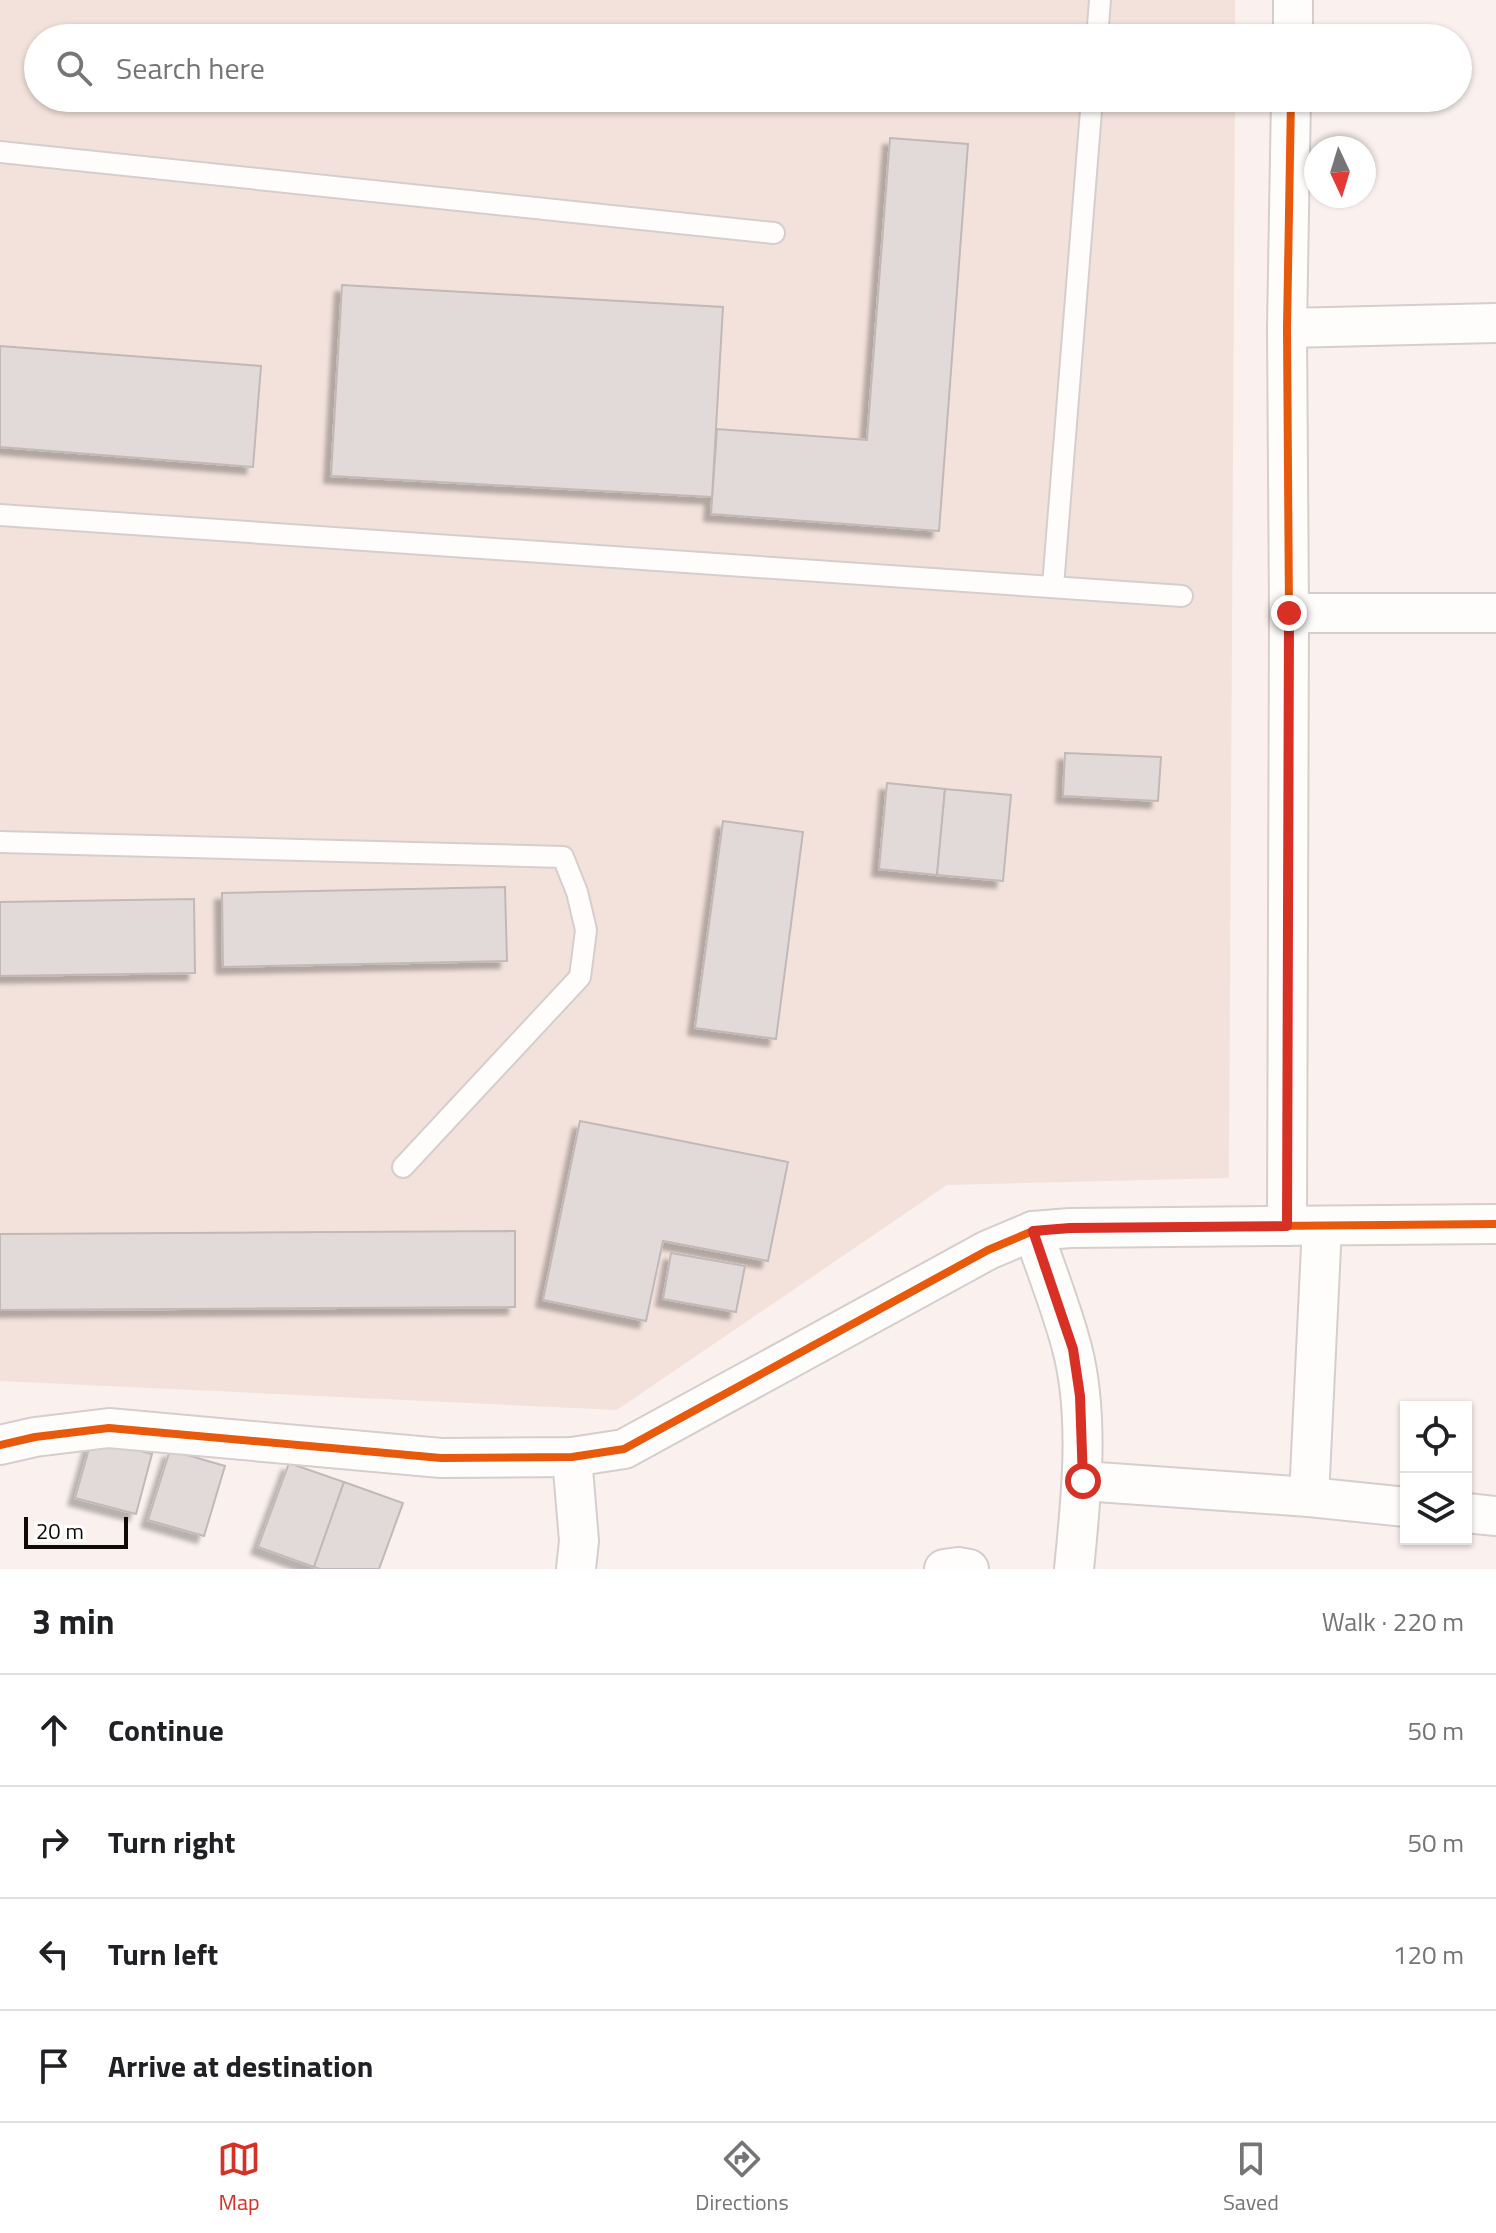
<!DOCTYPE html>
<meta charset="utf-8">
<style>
:root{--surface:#fff;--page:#f6f6f6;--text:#202124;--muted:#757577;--line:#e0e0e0;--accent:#d93025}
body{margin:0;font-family:"Titillium Web",sans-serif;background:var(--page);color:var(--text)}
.controls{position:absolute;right:24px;bottom:24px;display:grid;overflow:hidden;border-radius:0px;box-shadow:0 2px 6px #0004}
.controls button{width:72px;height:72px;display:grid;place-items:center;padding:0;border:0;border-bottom:2px solid var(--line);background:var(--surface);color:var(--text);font:40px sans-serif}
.compass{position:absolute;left:1304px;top:136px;width:72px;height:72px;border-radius:50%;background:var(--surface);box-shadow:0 2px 6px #0004;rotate:176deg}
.scale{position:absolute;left:24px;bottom:20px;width:104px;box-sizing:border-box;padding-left:8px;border:4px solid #0f0a08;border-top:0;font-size:22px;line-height:28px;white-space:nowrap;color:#0f0a08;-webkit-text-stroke:6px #fff;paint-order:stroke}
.stop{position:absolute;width:24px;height:24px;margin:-18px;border:6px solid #d93025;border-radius:50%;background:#fff}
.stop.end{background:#d93025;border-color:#fff;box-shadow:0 2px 8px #0008}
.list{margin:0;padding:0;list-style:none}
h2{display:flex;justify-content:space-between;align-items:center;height:104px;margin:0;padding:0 32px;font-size:34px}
h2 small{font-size:26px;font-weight:400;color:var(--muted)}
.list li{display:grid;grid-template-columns:52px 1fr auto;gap:24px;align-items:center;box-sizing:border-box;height:112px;padding:0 32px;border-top:2px solid var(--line)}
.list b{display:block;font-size:30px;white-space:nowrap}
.list em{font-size:26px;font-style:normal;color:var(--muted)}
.icon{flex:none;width:44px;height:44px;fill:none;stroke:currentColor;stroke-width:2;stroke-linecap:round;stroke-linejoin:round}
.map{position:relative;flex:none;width:1496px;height:1569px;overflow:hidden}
.search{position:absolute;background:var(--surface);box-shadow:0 2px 6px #0004;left:24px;right:24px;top:24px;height:88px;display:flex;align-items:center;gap:20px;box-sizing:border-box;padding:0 28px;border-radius:44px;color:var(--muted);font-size:30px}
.sheet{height:552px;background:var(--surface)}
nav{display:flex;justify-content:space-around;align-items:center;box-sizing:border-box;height:112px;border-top:2px solid var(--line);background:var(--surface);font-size:22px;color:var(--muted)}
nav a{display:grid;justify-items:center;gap:4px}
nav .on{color:var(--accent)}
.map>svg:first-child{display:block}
.built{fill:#f3e2dc}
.building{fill:#e1dad9;stroke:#c0b9b7;stroke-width:2;filter:url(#shadow)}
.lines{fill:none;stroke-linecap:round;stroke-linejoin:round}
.lane-casing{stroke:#d5cecc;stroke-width:24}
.street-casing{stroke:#d5cecc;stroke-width:42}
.lane{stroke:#fefdfc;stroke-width:20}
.street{stroke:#fefdfc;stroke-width:38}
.cycleway-casing{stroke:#fff;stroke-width:13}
.cycleway{stroke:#e8590c;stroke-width:8}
.route{stroke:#d93025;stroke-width:10}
</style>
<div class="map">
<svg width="1496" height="1569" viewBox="0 0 1496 1569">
<defs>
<filter id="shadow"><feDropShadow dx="-7" dy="7" stdDeviation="2" flood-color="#0004"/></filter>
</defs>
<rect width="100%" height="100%" fill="#faf1ee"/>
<path class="built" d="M0 0H1235V38H38V98H1235L1229 1178 947 1185 617 1410 0 1381Z"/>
<g class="building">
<path d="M890 138 968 144 939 531 711 514 717 429 867 440Z"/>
<path d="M342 285 723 307 712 497 331 476Z"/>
<path d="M0 346 261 366 253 467 0 447Z"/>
<path d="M1065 753 1161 757 1158 801 1063 796Z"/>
<path d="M887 783 945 789 937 875 879 869Z"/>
<path d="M945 789 1011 795 1003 881 937 875Z"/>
<path d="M723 821 803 832 776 1039 695 1028Z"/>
<path d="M505 887 507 961 223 967 222 893Z"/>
<path d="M194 899 195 973 0 976V902Z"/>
<path d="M580 1121 788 1162 768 1261 663 1241 646 1321 543 1300Z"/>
<path d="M515 1231V1307L0 1310V1234Z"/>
<path d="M671 1253 745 1266 736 1312 663 1299Z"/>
<path d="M92 1438 152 1454 136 1514 75 1498Z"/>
<path d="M170 1450 225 1466 204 1536 148 1520Z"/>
<path d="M289 1463 344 1482 314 1567 258 1547Z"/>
<path d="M344 1482 403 1503 379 1569H320L314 1567Z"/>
</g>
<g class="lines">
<g class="lane-casing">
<g id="lane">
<path d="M1097 38 1100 0"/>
<path d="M0 152 774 233"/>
<path d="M0 515 1182 596"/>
<path d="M1053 586 1092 98"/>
<path d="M0 842 563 857 577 892 586 930 580 977 403 1167"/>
</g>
</g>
<g class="street-casing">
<g id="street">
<path d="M1293 38V0"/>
<path d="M1287 328 1496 323"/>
<path d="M1289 613H1496"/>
<path d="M1287 1226 1289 613 1287 328 1291 98"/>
<path d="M1322 1226 1309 1497 1406 1507"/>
<path d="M1033 1231C1046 1270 1062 1309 1072 1348 1090 1416 1081 1500 1074 1569"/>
<path d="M0 1445 35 1437 109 1428 441 1458 572 1457 624 1449 988 1250 1033 1231 1070 1228 1496 1224"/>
<path d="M572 1457 579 1541 576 1569"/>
<path d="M1083 1481 1309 1497"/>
<path d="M1466 1513 1496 1516"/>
<path d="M944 1569 958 1567 969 1569"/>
</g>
</g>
<use href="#lane" class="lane"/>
<use href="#street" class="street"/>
<g class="cycleway-casing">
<g id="cycleway">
<path d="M1287 1226 1289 613 1287 328 1291 98"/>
<path d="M0 1445 35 1437 109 1428 441 1458 572 1457 624 1449 988 1250 1033 1231 1070 1228 1496 1224"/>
</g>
</g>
<use href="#cycleway" class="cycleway"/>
</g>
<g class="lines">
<path class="route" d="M1083 1481 1080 1396 1073 1349 1033 1231 1070 1228 1287 1226 1289 613"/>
</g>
</svg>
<div class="controls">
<button><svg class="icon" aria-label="locate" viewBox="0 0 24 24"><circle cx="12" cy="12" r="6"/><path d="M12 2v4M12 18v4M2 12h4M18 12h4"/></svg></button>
<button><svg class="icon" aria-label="layers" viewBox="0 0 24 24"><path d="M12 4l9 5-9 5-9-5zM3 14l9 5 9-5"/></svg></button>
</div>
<svg class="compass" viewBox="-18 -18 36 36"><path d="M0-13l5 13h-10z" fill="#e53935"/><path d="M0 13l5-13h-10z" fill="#757577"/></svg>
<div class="scale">20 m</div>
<div class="stop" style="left:1083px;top:1481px"></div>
<div class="stop end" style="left:1289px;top:613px"></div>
<div class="search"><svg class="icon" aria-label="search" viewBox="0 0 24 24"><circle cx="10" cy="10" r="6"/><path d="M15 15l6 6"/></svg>Search here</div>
</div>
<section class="sheet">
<h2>3 min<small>Walk · 220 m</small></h2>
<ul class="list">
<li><svg class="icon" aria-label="ahead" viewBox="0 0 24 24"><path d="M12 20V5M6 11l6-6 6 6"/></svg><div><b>Continue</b></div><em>50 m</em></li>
<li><svg class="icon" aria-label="right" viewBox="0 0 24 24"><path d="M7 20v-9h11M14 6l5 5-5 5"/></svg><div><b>Turn right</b></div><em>50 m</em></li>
<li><svg class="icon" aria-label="left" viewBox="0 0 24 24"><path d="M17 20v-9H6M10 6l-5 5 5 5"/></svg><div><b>Turn left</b></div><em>120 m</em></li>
<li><svg class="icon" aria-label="arrive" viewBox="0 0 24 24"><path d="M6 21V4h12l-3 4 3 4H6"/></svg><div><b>Arrive at destination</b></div></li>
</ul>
</section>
<nav>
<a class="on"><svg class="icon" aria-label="map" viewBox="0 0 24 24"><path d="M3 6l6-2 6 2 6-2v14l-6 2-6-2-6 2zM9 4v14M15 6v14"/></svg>Map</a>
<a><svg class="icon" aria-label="directions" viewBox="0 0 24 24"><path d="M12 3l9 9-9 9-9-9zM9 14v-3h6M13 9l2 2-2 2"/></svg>Directions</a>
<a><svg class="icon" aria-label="saved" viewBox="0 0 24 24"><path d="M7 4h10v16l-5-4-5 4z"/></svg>Saved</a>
</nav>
